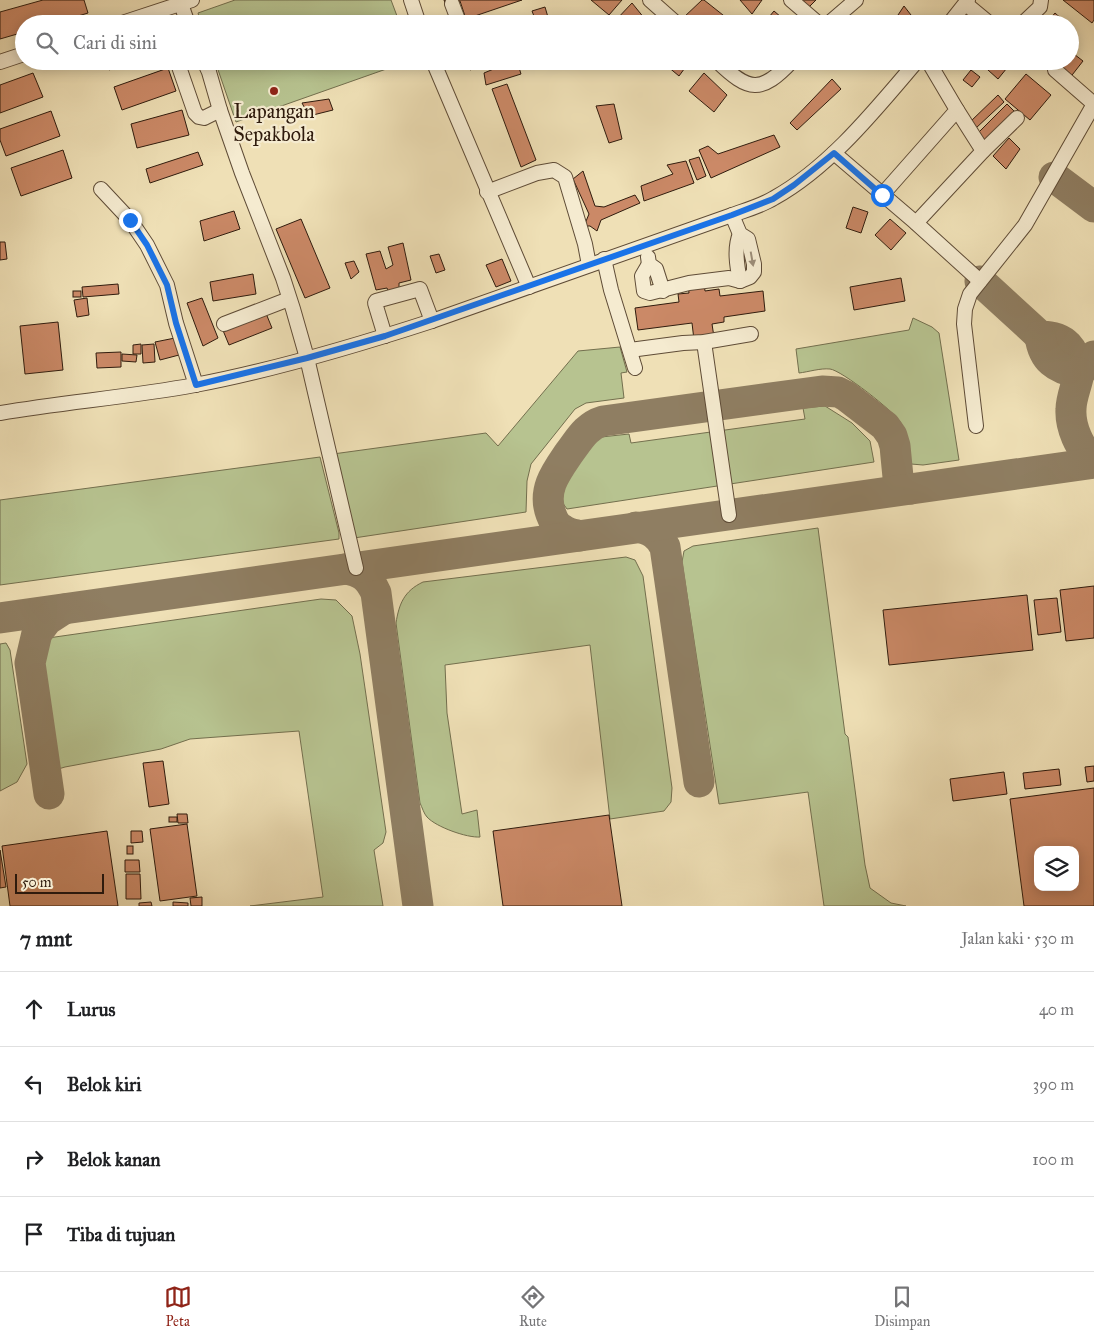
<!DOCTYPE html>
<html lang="id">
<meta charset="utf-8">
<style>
:root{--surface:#fff;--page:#f6f6f6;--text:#202124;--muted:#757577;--line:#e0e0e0;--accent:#8f2418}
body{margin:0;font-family:"IM FELL Great Primer",serif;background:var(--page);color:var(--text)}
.controls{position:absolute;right:15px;bottom:15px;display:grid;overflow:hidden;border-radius:10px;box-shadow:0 2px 12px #0003}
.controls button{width:45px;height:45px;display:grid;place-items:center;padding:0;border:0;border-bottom:1px solid var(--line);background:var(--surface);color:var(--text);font:25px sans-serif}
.scale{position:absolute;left:15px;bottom:12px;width:89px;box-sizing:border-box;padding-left:5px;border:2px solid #2f1b0d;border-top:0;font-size:14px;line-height:18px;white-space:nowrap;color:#2f1b0d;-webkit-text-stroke:4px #f5ebd0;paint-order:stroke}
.stop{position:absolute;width:15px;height:15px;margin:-11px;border:4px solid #1a73e8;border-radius:50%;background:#fff}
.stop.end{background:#1a73e8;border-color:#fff;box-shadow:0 1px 5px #0008}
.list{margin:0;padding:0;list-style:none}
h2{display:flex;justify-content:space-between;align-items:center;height:65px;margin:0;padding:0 20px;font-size:21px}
h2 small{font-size:16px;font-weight:400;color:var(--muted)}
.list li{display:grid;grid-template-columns:32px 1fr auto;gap:15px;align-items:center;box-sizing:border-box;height:75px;padding:0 20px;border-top:1px solid var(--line)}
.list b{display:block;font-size:19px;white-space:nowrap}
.list em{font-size:16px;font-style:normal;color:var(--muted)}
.icon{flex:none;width:28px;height:28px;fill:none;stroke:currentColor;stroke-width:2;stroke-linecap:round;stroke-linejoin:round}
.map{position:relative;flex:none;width:1094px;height:906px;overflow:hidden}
.search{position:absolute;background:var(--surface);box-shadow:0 2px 12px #0003;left:15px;right:15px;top:15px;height:55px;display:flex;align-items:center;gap:12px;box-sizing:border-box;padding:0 18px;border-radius:28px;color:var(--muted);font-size:19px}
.sheet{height:365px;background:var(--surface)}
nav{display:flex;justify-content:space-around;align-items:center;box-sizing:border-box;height:70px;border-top:1px solid var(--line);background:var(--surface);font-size:14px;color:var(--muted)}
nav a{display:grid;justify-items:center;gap:2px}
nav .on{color:var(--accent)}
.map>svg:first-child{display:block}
.green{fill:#b7c390;stroke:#736f4e}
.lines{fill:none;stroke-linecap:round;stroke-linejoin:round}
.taxiway{stroke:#8f7e62;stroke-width:31}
.building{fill:#cb8967;stroke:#2f1b0d;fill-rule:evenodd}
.minor-casing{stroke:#5f4c37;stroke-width:16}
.minor{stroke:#f5ebd0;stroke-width:14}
.oneway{fill:#9c8d78}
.route{stroke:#1a73e8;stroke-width:6}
.poi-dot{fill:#8f2418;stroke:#f5ebd0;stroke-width:2}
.labels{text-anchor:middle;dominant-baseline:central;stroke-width:4.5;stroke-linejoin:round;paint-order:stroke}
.poi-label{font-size:20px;fill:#2f1b0d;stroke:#f5ebd0}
</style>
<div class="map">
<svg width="1094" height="906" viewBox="0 0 1094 906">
<rect width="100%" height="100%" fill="#efe0b6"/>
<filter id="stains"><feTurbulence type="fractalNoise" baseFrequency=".004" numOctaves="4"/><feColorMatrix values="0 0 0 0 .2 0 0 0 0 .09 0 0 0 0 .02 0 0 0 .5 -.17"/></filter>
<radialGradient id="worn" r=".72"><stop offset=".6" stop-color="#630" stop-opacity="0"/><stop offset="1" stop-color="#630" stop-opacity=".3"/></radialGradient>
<g class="green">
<path d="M235 0H391L400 24H201L198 13Z"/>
<path d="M215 61H409L236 122Z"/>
<path d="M913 318 932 327 939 333 959 460 923 465 911 464C904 451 907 435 901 423 895 412 841 370 830 369 820 368 808 372 799 373L796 349 909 330Z"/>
<path d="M620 347 627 372 621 373 624 398 586 403 575 409 531 464 527 481 526 512 354 538 333 454 486 433 498 446 578 351Z"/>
<path d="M825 406 852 423 870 441 874 462 567 509 562 502C564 477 579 458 592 438L629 434 631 443 805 419 803 408Z"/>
<path d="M320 457 339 533V539L0 585V500Z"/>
<path d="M818 528 845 734 848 737 865 865 870 888 891 903 906 906H824L808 792 719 804 682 562 684 551 693 546Z"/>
<path d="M626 557 635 560 643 576 672 788 671 802 664 811 610 819 590 645 445 665 447 713 462 814 477 810 480 837C467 838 436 827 427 817 424 814 422 807 420 803L396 623C399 604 404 591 423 582Z"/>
<path d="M321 599 336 600 352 616 360 654 386 832 383 843 374 850 383 906H250L323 897 299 731 190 739 161 749 65 767 55 770 52 767 38 669 40 656 48 638Z"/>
<path d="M6 643 10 650 27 764 17 782 0 791V644Z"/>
</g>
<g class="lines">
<g class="taxiway">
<path d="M1054 177 1094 207"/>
<path d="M980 281 1040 336C1066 336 1075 349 1079 373L1094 356"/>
<path d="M1040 336C1043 360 1056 369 1079 373 1077 385 1071 398 1071 409 1070 425 1079 451 1094 458"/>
<path d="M636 527C650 529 659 535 665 547L699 782"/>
<path d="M580 536C574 534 567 533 562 529 556 526 553 520 551 514 542 490 556 472 569 453 579 440 586 426 603 421L822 391 838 392 846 396 885 426 892 436 895 446 898 477 901 484 910 489"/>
<path d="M345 569C362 572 369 577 376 593L418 906"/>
<path d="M0 618 1094 463"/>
<path d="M49 794 30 663 37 633 47 620 64 609"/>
</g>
</g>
<g class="building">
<path d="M43 0H84L88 13 52 24H24V32L0 39V12Z"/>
<path d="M444 0H522L466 19 460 1 446 6Z"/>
<path d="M591 0H622L609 15Z"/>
<path d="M702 0H704L728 19 723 24H690L683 18Z"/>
<path d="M740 0H762L752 14Z"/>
<path d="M799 0H816L807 9Z"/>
<path d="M1063 0H1094V20L1092 23Z"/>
<path d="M632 3 649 24H617L615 21Z"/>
<path d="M904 6 918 24H907L898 15Z"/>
<path d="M545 7 550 24H537L532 11Z"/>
<path d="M774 11 789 24 764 23Z"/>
<path d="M1055 13 1066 23V24H1055L1050 19Z"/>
<path d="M1070 51 1083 61 1069 79 1044 61H1070Z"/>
<path d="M105 61H127L109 70Z"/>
<path d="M467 61H491L470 70Z"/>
<path d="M507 61H517L521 74 486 85 484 73 508 63Z"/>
<path d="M661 61H690L679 76Z"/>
<path d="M853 61H869L860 69Z"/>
<path d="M978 61H1009L1011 63 998 79Z"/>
<path d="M168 68 176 91 122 110 114 87Z"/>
<path d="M971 70 980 77 972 87 963 80Z"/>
<path d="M33 73 43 97 0 113V85Z"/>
<path d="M704 73 727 95 714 112 689 91Z"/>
<path d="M1026 74 1051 95 1030 120 1005 99Z"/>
<path d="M832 79 841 89 797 130 790 123Z"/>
<path d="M507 84 536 160 521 167 492 89Z"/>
<path d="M998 95 1004 102 976 128 970 122Z"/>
<path d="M329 99 333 110 309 116 302 103Z"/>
<path d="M614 104 622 139 609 143 596 106Z"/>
<path d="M1007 104 1015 112 985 142 977 134Z"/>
<path d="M182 110 189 135 137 148 131 124Z"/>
<path d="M51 111 60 136 6 156 0 140V129Z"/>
<path d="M774 135 780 147 711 178 699 150 708 146 718 154Z"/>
<path d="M1009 138 1020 149 1006 169 993 156Z"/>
<path d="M63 150 72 178 21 196 11 168Z"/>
<path d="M198 152 203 165 150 183 146 169Z"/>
<path d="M699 157 706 176 697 180 689 160Z"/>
<path d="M686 161 694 183 644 201 641 186 673 174 667 165Z"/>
<path d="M583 171 595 206 604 207 635 195 640 203 601 220 597 231 590 226H584L589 214 573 179Z"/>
<path d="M853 207 868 212 861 233 846 228Z"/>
<path d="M234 211 240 229 204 241 200 221Z"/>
<path d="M301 219 330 288 305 298 276 229Z"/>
<path d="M890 219 906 233 891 250 875 235Z"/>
<path d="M0 242H5L7 259 0 260Z"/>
<path d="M403 243 411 280 399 283V293L390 295 387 288 376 290 366 254 380 251 386 269 393 265 388 247Z"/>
<path d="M439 254 445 270 436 273 430 256Z"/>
<path d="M502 259 511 281 496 287 486 265Z"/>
<path d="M354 261 359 272 351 279 345 263Z"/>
<path d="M253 274 256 294 213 301 210 282Z"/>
<path d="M901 278 905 301 854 310 850 287Z"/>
<path d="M704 283 705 291 719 289 720 296 763 291 765 311 724 317V322L712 324 714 337 694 340 692 323 638 330 635 308 679 302 678 294 689 293 688 285Z"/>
<path d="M118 284 119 294 83 297 82 287Z"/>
<rect x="73" y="291" width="8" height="6"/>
<path d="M87 298 89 315 77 317 74 300Z"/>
<path d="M202 298 218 338 203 346 187 303Z"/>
<path d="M265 311 272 328 229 345 222 328Z"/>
<path d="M58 322 63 370 25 374 20 326Z"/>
<path d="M175 338 179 355 160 360 155 342Z"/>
<path d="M141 344V354H133V345Z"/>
<path d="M154 344 155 362 143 363 142 345Z"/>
<path d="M121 352V367L97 368 96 353Z"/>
<path d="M122 354 137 355 136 362 122 361Z"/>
<path d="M1094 586V638L1066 641 1060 590Z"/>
<path d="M1027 595 1033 650 889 665 883 610Z"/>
<path d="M1057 598 1061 632 1038 635 1034 600Z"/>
<path d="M163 761 169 804 149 807 143 763Z"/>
<path d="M1094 766V781L1087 782 1085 767Z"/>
<path d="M1059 769 1061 785 1025 789 1023 773Z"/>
<path d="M1004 772 1007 794 953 801 950 779Z"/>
<path d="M1094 788V906H1024L1010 799ZM1038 850H1075V887H1038Z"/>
<path d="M177 814H187L188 823H178Z"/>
<path d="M609 815 622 906H503L493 831Z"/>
<rect x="169" y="817" width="8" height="5"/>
<path d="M187 824 197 896 160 901 150 829Z"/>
<path d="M107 831 118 906H10L2 846Z"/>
<path d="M131 831H142L143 842 131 843Z"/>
<rect x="127" y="846" width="6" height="8"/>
<path d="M0 850 6 887 0 888Z"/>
<path d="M125 860H139L140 872H125Z"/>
<path d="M126 874H140L141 899H126Z"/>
<path d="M202 897V906H191L190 898Z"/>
<path d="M151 902 152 906H139V903Z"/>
<path d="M173 902 188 903V906H173Z"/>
</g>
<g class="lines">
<g class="minor-casing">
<g id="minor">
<path d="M411 0 419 24"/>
<path d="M650 0 677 24"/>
<path d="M791 0 819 24"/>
<path d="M181 4 188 24"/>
<path d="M452 4 457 17V24"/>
<path d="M966 4 990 24"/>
<path d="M119 24 192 0"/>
<path d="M828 24 856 0"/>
<path d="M949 24 968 0"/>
<path d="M1022 24 1040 7 1041 0"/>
<path d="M177 61 195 113 199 117 204 118 220 110"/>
<path d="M204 61 209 72 220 110 242 173 283 278 293 309 307 358 356 568"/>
<path d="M433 61 529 287"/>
<path d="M717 61C749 92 761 94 792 61"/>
<path d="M0 62 24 54"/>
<path d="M983 151 1017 118"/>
<path d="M834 153 916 223 980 281"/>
<path d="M101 189 130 220 147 245 167 285 176 323 196 385"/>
<path d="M487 192 537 173 554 170 565 177 585 244 589 265"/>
<path d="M882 195 957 110 928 61"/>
<path d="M916 223 983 151 957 110"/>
<path d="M740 234C734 248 737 266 740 281"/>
<path d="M648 257 649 264 656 269 663 291"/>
<path d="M604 259 611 290 635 368"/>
<path d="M649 264 642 276 644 291 650 293 689 283 729 278 740 281 750 277 754 272V264L748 239 740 234 732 215"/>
<path d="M224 324 289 299"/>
<path d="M385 336 375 303 376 301 420 289 432 321"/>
<path d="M704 342 729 515"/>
<path d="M630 350 683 343 704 342 751 334"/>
<path d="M0 413C65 402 130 397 195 385 275 370 355 346 432 321L732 215C746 210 761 206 774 198 830 167 876 109 917 61"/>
<path d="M976 426 964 324 965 309 970 294 1025 225 1094 104 1055 70"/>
</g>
</g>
<use href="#minor" class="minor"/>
</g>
<defs><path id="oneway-solid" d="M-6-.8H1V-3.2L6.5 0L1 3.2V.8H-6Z" transform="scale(1.25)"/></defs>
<use class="oneway" href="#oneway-solid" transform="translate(752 259) rotate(80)"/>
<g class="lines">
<path class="route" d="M130 220 147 245 167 285 176 323 196 385 307 358 385 336 732 215 773 199 794 185 834 153 882 195"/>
</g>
<circle class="poi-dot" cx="274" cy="91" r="5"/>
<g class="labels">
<g class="poi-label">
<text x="274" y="111">Lapangan<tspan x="274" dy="23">Sepakbola</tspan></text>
</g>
</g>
<rect width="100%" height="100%" filter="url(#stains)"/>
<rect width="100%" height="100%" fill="url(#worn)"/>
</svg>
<div class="controls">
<button><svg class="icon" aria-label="layers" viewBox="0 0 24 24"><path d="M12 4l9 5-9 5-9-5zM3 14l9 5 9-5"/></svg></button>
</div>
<div class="scale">50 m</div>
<div class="stop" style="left:882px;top:195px"></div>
<div class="stop end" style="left:130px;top:220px"></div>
<div class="search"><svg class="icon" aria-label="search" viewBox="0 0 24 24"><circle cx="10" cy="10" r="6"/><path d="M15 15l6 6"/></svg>Cari di sini</div>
</div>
<section class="sheet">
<h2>7 mnt<small>Jalan kaki · 530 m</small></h2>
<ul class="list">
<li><svg class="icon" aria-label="ahead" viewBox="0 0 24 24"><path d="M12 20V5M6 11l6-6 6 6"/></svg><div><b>Lurus</b></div><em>40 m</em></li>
<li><svg class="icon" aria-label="left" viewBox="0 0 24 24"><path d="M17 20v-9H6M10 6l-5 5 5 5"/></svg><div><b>Belok kiri</b></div><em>390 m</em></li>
<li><svg class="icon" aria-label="right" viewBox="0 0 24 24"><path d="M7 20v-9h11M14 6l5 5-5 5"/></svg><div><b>Belok kanan</b></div><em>100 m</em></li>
<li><svg class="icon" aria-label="arrive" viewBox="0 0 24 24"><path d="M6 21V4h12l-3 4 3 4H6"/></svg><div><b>Tiba di tujuan</b></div></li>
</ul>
</section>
<nav>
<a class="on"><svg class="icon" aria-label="map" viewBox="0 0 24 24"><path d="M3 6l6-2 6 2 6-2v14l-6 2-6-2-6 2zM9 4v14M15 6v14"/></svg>Peta</a>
<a><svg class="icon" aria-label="directions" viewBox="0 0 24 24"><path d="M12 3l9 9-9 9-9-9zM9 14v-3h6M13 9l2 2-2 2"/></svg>Rute</a>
<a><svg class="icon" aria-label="saved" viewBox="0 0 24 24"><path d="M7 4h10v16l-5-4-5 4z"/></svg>Disimpan</a>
</nav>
